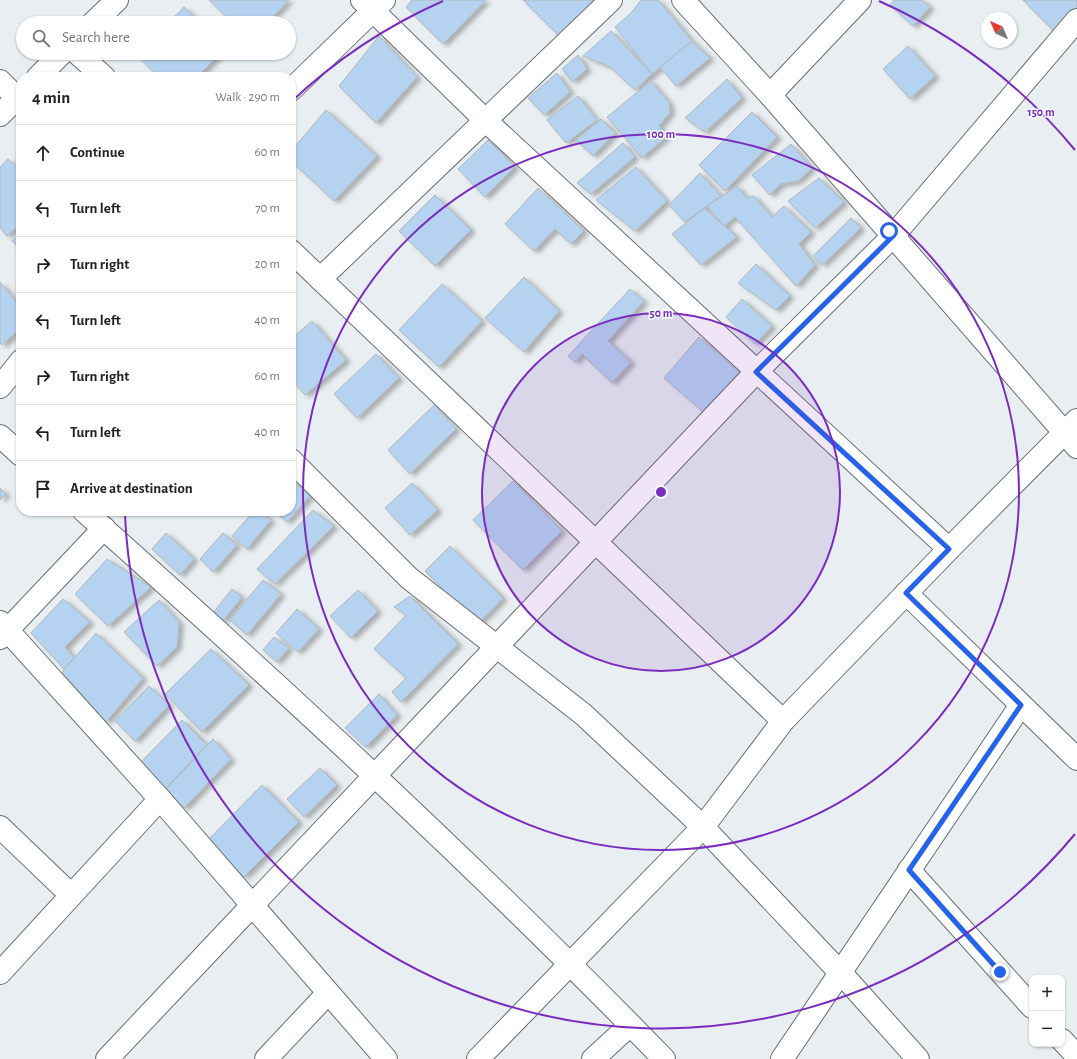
<!DOCTYPE html>
<meta charset="utf-8">
<style>
:root{--surface:#fff;--page:#f2f2f2;--text:#222;--muted:#767676;--line:#e0e0e0}
body{margin:0;font-family:"Alegreya Sans",sans-serif;background:var(--page);color:var(--text)}
.controls{position:absolute;right:12px;bottom:12px;display:grid;overflow:hidden;border-radius:8px;box-shadow:0 1px 3px #0004}
.controls button{width:36px;height:36px;display:grid;place-items:center;padding:0;border:0;border-bottom:1px solid var(--line);background:var(--surface);color:var(--text);font:20px sans-serif}
.compass{position:absolute;left:981px;top:12px;width:36px;height:36px;border-radius:50%;background:var(--surface);box-shadow:0 1px 3px #0004;rotate:315deg}
.stop{position:absolute;width:12px;height:12px;margin:-9px;border:3px solid #2563eb;border-radius:50%;background:#fff}
.stop.end{background:#2563eb;border-color:#fff;box-shadow:0 1px 4px #0008}
.list{margin:0;padding:0;list-style:none}
h2{display:flex;justify-content:space-between;align-items:center;height:52px;margin:0;padding:0 16px;font-size:17px}
h2 small{font-size:13px;font-weight:400;color:var(--muted)}
.list li{display:grid;grid-template-columns:26px 1fr auto;gap:12px;align-items:center;box-sizing:border-box;height:56px;padding:0 16px;border-top:1px solid var(--line)}
.list b{display:block;font-size:15px;white-space:nowrap}
.list em{font-size:13px;font-style:normal;color:var(--muted)}
.icon{flex:none;width:22px;height:22px;fill:none;stroke:currentColor;stroke-width:2;stroke-linecap:round;stroke-linejoin:round}
.map{position:relative;flex:none;width:1077px;height:1059px;overflow:hidden}
.search{position:absolute;background:var(--surface);box-shadow:0 1px 3px #0004;left:16px;top:16px;width:280px;height:44px;display:flex;align-items:center;gap:10px;box-sizing:border-box;padding:0 14px;border-radius:22px;color:var(--muted);font-size:15px}
.panel{position:absolute;background:var(--surface);box-shadow:0 1px 3px #0004;left:16px;top:72px;width:280px;height:444px;border-radius:16px}
.map>svg:first-child{display:block}
.building{fill:#b5d3f0;stroke:#b1b6ba;filter:url(#shadow)}
.lines{fill:none;stroke-linecap:round;stroke-linejoin:round}
.minor-casing{stroke:#686e70;stroke-width:24}
.minor{stroke:#fff;stroke-width:22}
.route{stroke:#2563eb;stroke-width:5}
.ring{fill:none;stroke:#7b2cbf;stroke-width:2}
.centre{fill:#7b2cbf;stroke:#f5fcfe;stroke-width:2}
.ring-label{font-size:12px;text-anchor:middle;font-weight:bold;fill:#7b2cbf;stroke:#f5fcfe;stroke-width:3;stroke-linejoin:round;paint-order:stroke}
</style>
<div class="map">
<svg width="1077" height="1059" viewBox="0 0 1077 1059">
<defs>
<filter id="shadow"><feDropShadow dx="4.5" dy="2.5" stdDeviation="2" flood-color="#0004"/></filter>
</defs>
<rect width="100%" height="100%" fill="#e8eef1"/>
<g class="building">
<path d="M209 0H289L267 23H233Z"/>
<path d="M412 0H486L443 44 406 7Z"/>
<path d="M523 0H596L561 38Z"/>
<path d="M641 0H658L692 41 652 74 615 27 631 13Z"/>
<path d="M894 0H922L930 7 913 26 890 5Z"/>
<path d="M1023 0H1077V15L1058 35Z"/>
<path d="M184 7 199 23H168Z"/>
<path d="M611 31 652 74 635 90 610 67 583 56Z"/>
<path d="M379 36 417 77 376 123 339 86Z"/>
<path d="M692 41 710 58 676 86 660 67Z"/>
<path d="M908 46 935 76 910 99 883 69Z"/>
<path d="M137 53H221L197 77H158L136 54Z"/>
<path d="M578 55 587 69 572 82 562 69Z"/>
<path d="M217 73 221 77H213Z"/>
<path d="M557 73 570 92 544 115 528 98Z"/>
<path d="M727 79 742 98 705 132 685 118Z"/>
<path d="M651 81 669 103 670 113 659 126 666 137 642 158 607 117Z"/>
<path d="M578 96 597 120 566 143 547 120Z"/>
<path d="M326 110 377 156 334 201 291 161V151Z"/>
<path d="M752 112 777 137 725 191 699 165Z"/>
<path d="M601 119 615 133 593 156 576 140Z"/>
<path d="M488 140 515 167 485 197 458 169Z"/>
<path d="M623 143 635 157 591 194 577 183Z"/>
<path d="M791 144 812 168 798 181 781 184 770 195 752 175Z"/>
<path d="M8 159 21 171V223L7 236 0 228V167Z"/>
<path d="M636 167 667 201 635 231 596 200Z"/>
<path d="M700 173 721 196 685 222 669 205Z"/>
<path d="M819 178 844 202 815 228 788 201Z"/>
<path d="M737 186 747 198 754 196 772 217 784 206 811 232 799 244 815 265 796 286 735 217 724 226 707 206Z"/>
<path d="M538 188 584 231 571 244 555 229 534 251 505 224Z"/>
<path d="M435 195 471 230 435 266 399 231Z"/>
<path d="M704 208 737 237 701 265 672 234Z"/>
<path d="M851 218 861 228 822 265 813 256Z"/>
<path d="M21 233V249L12 241Z"/>
<path d="M756 264 790 296 776 310 738 283Z"/>
<path d="M524 277 559 311 524 352 485 318Z"/>
<path d="M0 282 21 308V328L2 345 0 343Z"/>
<path d="M442 284 482 321 439 367 399 330Z"/>
<path d="M630 289 644 301 608 341 631 362 612 383 582 354 575 362 568 356Z"/>
<path d="M742 299 772 326 755 344 726 317Z"/>
<path d="M312 321 346 360 305 395 291 379V339Z"/>
<path d="M699 337 741 374 706 414 664 378Z"/>
<path d="M376 354 399 378 357 418 334 394Z"/>
<path d="M434 405 456 429 410 474 388 450Z"/>
<path d="M291 480 310 496 287 522 274 511H291Z"/>
<path d="M513 481 562 531 523 570 473 520Z"/>
<path d="M412 483 438 510 410 535 385 508Z"/>
<path d="M0 488 6 494 0 500Z"/>
<path d="M313 510 334 526 275 584 257 569Z"/>
<path d="M254 511H260L271 520 247 549 232 536Z"/>
<path d="M166 533 194 559 180 575 152 549Z"/>
<path d="M223 533 237 545 213 572 200 559Z"/>
<path d="M450 546 503 598 478 624 425 571Z"/>
<path d="M107 559 151 587 108 626 75 594Z"/>
<path d="M263 580 281 594 247 635 230 620Z"/>
<path d="M232 589 242 597 223 621 213 613Z"/>
<path d="M358 590 378 611 351 638 330 616Z"/>
<path d="M410 596 458 644 401 702 392 692 406 678 374 649 406 615 394 607Z"/>
<path d="M63 599 90 622 65 647 74 658 64 669 31 633Z"/>
<path d="M159 600 179 622 177 647 157 666 124 632Z"/>
<path d="M297 609 319 629 298 652 276 633Z"/>
<path d="M96 633 143 678 106 722 62 672Z"/>
<path d="M274 637 289 648 277 662 263 650Z"/>
<path d="M211 649 249 685 202 732 165 694Z"/>
<path d="M149 686 169 705 135 741 115 721Z"/>
<path d="M379 694 397 715 366 747 345 728Z"/>
<path d="M182 720 207 745 165 789 140 763Z"/>
<path d="M213 739 231 759 184 808 166 789Z"/>
<path d="M320 768 337 785 304 817 287 799Z"/>
<path d="M262 785 299 822 244 877 207 841Z"/>
</g>
<g class="lines">
<g class="minor-casing">
<g id="minor">
<path d="M362 0 485 120 949 549"/>
<path d="M683 0 770 95 1077 447"/>
<path d="M93 23 117 0"/>
<path d="M77 53 104 77"/>
<path d="M38 77 62 53"/>
<path d="M0 81 17 98"/>
<path d="M291 90 384 0"/>
<path d="M770 95 860 0"/>
<path d="M0 115 21 94"/>
<path d="M291 251 783 721"/>
<path d="M320 279 611 0"/>
<path d="M0 387 21 361"/>
<path d="M0 436 21 455"/>
<path d="M291 460 409 578 584 715 703 827 850 983 918 1059"/>
<path d="M84 511C283 688 478 868 664 1059"/>
<path d="M906 593 1077 759"/>
<path d="M0 622 160 799 386 1059"/>
<path d="M0 638 104 528"/>
<path d="M0 827 71 895"/>
<path d="M909 870 1032 1007"/>
<path d="M0 973 160 799"/>
<path d="M1062 1040 1077 1056"/>
<path d="M107 1059 756 372 893 236 1077 20"/>
<path d="M266 1059 328 993"/>
<path d="M478 1059 703 827 783 721 949 549 1077 420"/>
<path d="M593 1059 630 1025"/>
<path d="M782 1059 1021 705"/>
</g>
</g>
<use href="#minor" class="minor"/>
</g>
<g class="lines">
<path class="route" d="M889 231 893 236 756 372 949 549 906 593 1021 705 909 870 1000 972"/>
</g>
<circle cx="661" cy="492" r="179" fill="#7b2cbf" fill-opacity=".12"/>
<g class="ring">
<circle cx="661" cy="492" r="179"/>
<circle cx="661" cy="492" r="358"/>
<path d="M1075 834A537 537 0 0 1 125 515M291 102A537 537 0 0 1 443 1M879 1A537 537 0 0 1 1075 150"/>
</g>
<circle cx="661" cy="492" r="6" class="centre"/>
<g class="ring-label">
<text x="1041" y="116">150 m</text>
<text x="661" y="138">100 m</text>
<text x="661" y="317">50 m</text>
</g>
</svg>
<div class="controls">
<button>+</button>
<button>−</button>
</div>
<svg class="compass" viewBox="-18 -18 36 36"><path d="M0-13l5 13h-10z" fill="#e53935"/><path d="M0 13l5-13h-10z" fill="#767676"/></svg>
<div class="stop" style="left:889px;top:231px"></div>
<div class="stop end" style="left:1000px;top:972px"></div>
<div class="search"><svg class="icon" aria-label="search" viewBox="0 0 24 24"><circle cx="10" cy="10" r="6"/><path d="M15 15l6 6"/></svg>Search here</div>
<section class="panel">
<h2>4 min<small>Walk · 290 m</small></h2>
<ul class="list">
<li><svg class="icon" aria-label="ahead" viewBox="0 0 24 24"><path d="M12 20V5M6 11l6-6 6 6"/></svg><div><b>Continue</b></div><em>60 m</em></li>
<li><svg class="icon" aria-label="left" viewBox="0 0 24 24"><path d="M17 20v-9H6M10 6l-5 5 5 5"/></svg><div><b>Turn left</b></div><em>70 m</em></li>
<li><svg class="icon" aria-label="right" viewBox="0 0 24 24"><path d="M7 20v-9h11M14 6l5 5-5 5"/></svg><div><b>Turn right</b></div><em>20 m</em></li>
<li><svg class="icon" aria-label="left" viewBox="0 0 24 24"><path d="M17 20v-9H6M10 6l-5 5 5 5"/></svg><div><b>Turn left</b></div><em>40 m</em></li>
<li><svg class="icon" aria-label="right" viewBox="0 0 24 24"><path d="M7 20v-9h11M14 6l5 5-5 5"/></svg><div><b>Turn right</b></div><em>60 m</em></li>
<li><svg class="icon" aria-label="left" viewBox="0 0 24 24"><path d="M17 20v-9H6M10 6l-5 5 5 5"/></svg><div><b>Turn left</b></div><em>40 m</em></li>
<li><svg class="icon" aria-label="arrive" viewBox="0 0 24 24"><path d="M6 21V4h12l-3 4 3 4H6"/></svg><div><b>Arrive at destination</b></div></li>
</ul>
</section>
</div>
